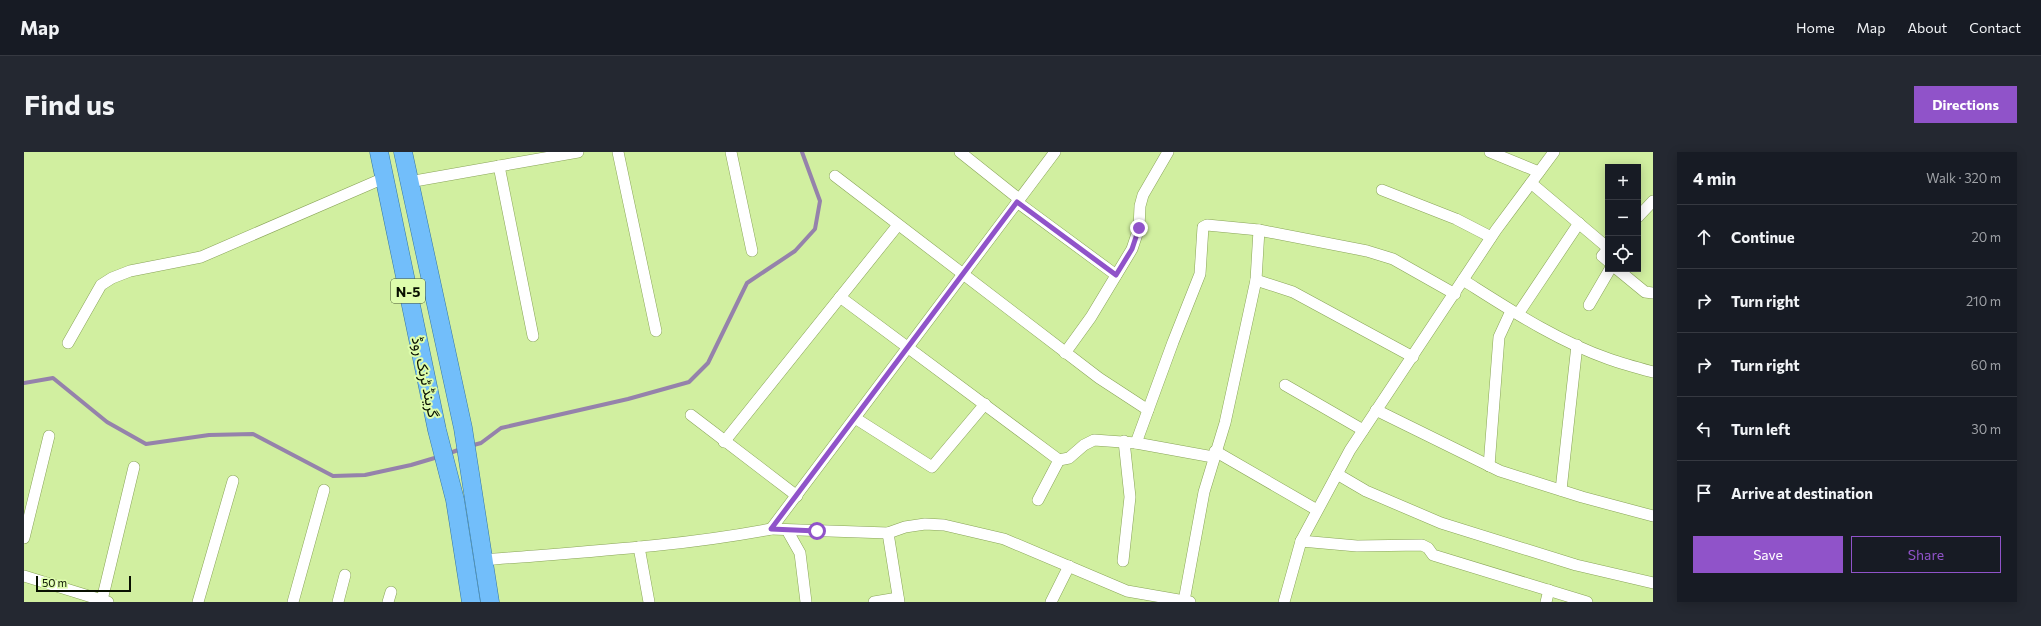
<!DOCTYPE html>
<meta charset="utf-8">
<style>
:root{--surface:#171b24;--page:#242831;--text:#f1f3f6;--muted:#9ea1a6;--line:#363941;--accent:#9053c9}
body{margin:0;font-family:Commissioner,Vazirmatn,sans-serif;background:var(--page);color:var(--text)}
.controls{position:absolute;right:12px;top:12px;display:grid;overflow:hidden;border-radius:0px;box-shadow:0 2px 10px #0003}
.controls button{width:36px;height:36px;display:grid;place-items:center;padding:0;border:0;border-bottom:1px solid var(--line);background:var(--surface);color:var(--text);font:20px sans-serif}
.scale{position:absolute;left:12px;bottom:10px;width:95px;box-sizing:border-box;padding-left:4px;border:2px solid #081000;border-top:0;font-size:11px;line-height:14px;white-space:nowrap;color:#081000;-webkit-text-stroke:3px #defdad;paint-order:stroke}
.stop{position:absolute;width:12px;height:12px;margin:-9px;border:3px solid #9053c9;border-radius:50%;background:#fff}
.stop.end{background:#9053c9;border-color:#fff;box-shadow:0 1px 4px #0008}
.list{margin:0;padding:0;list-style:none}
h2{display:flex;justify-content:space-between;align-items:center;height:52px;margin:0;padding:0 16px;font-size:17px}
h2 small{font-size:13px;font-weight:400;color:var(--muted)}
.list li{display:grid;grid-template-columns:26px 1fr auto;gap:12px;align-items:center;box-sizing:border-box;height:64px;padding:0 16px;border-top:1px solid var(--line)}
.list b{display:block;font-size:15px;white-space:nowrap}
.list em{font-size:13px;font-style:normal;color:var(--muted)}
.actions{display:flex;gap:8px;padding:12px 16px}
.actions a{flex:1;padding:9px 0;border:1px solid var(--accent);border-radius:0px;text-align:center;font-size:14px;color:var(--accent)}
.actions .main{background:var(--accent);color:#fff}
.icon{flex:none;width:22px;height:22px;fill:none;stroke:currentColor;stroke-width:2;stroke-linecap:round;stroke-linejoin:round}
.map{position:relative;flex:none;width:1629px;height:450px;overflow:hidden;border-radius:0px}
header{display:flex;align-items:center;gap:24px;box-sizing:border-box;height:56px;padding:0 20px;background:var(--surface);border-bottom:1px solid var(--line)}
header strong{font-size:19px}
nav{display:flex;gap:22px;margin-inline-start:auto;font-size:14px}
.intro{display:flex;align-items:center;justify-content:space-between;box-sizing:border-box;height:96px;padding:0 24px}
h1{margin:0;font-size:28px}
.button{padding:10px 18px;border-radius:0px;background:var(--accent);color:#fff;font-size:14px;font-weight:700}
main{display:flex;gap:24px;padding:0 24px}
aside{flex:1;background:var(--surface);border-radius:0px;box-shadow:0 2px 10px #0003}
.map>svg:first-child{display:block}
.lines{fill:none;stroke-linecap:round;stroke-linejoin:round}
.stream{stroke:#9582ab;stroke-width:4}
.minor-casing{stroke:#89a458;stroke-width:12}
.trunk-casing{stroke:#3676a1;stroke-width:19}
.minor{stroke:#fff;stroke-width:11}
.trunk{stroke:#72befa;stroke-width:18}
.route{stroke:#9053c9;stroke-width:5}
.labels{text-anchor:middle;dominant-baseline:central;stroke-width:4;stroke-linejoin:round;paint-order:stroke}
.shield{fill:#defdad;stroke:#485734;stroke-width:1}
.shield-label{font-size:14px;font-weight:bold;fill:#081000}
.street-label{font-size:15px;fill:#081000;stroke:#defdad}
</style>
<header>
<strong>Map</strong>
<nav><a>Home</a><a>Map</a><a>About</a><a>Contact</a></nav>
</header>
<div class="intro"><h1>Find us</h1><a class="button">Directions</a></div>
<main>
<div class="map">
<svg width="1629" height="450" viewBox="0 0 1629 450">
<rect width="100%" height="100%" fill="#d1efa0"/>
<g class="lines">
<g class="stream">
<path d="M0 231 29 226 83 270 122 292 185 283 229 282 309 324 341 323 387 313 414 305"/>
<path d="M446 294 457 291 477 276 604 247 665 230 684 211 723 131 771 99 791 77 796 49 778 0"/>
<path d="M423 302 437 297"/>
</g>
<g class="minor-casing">
<g id="minor">
<path d="M594 0 632 179"/>
<path d="M707 0 728 99"/>
<path d="M936 0 995 47"/>
<path d="M1466 0 1515 20"/>
<path d="M475 14 509 184"/>
<path d="M811 24 1075 226 1124 258"/>
<path d="M385 30 554 0"/>
<path d="M1507 31 1584 96"/>
<path d="M1358 38 1432 67 1467 85"/>
<path d="M993 50 1092 123"/>
<path d="M1614 65 1629 49"/>
<path d="M1584 97 1578 104 1584 109"/>
<path d="M1593 117 1621 140 1629 141"/>
<path d="M1232 128 1269 140 1389 205"/>
<path d="M1439 128C1485 157 1533 189 1585 207 1599 212 1614 216 1629 220"/>
<path d="M816 145 1035 308 1045 306 1060 293 1070 288 1112 291 1189 305"/>
<path d="M1565 153 1586 117"/>
<path d="M1494 162 1555 71"/>
<path d="M44 191 77 133 88 126 106 119 177 105 360 26"/>
<path d="M1041 201 1067 165 1108 97 1115 76 1116 54 1119 43 1144 0"/>
<path d="M1261 233 1339 278"/>
<path d="M1352 258 1476 319 1558 345 1629 364"/>
<path d="M667 263 773 344"/>
<path d="M831 266 908 315 961 252"/>
<path d="M700 290 874 73"/>
<path d="M1112 291 1149 190 1176 122 1179 75 1183 73 1235 78 1343 99 1369 107 1431 142"/>
<path d="M1191 299 1293 358"/>
<path d="M1465 314 1475 185 1487 159"/>
<path d="M1313 322 1342 339 1417 371 1552 413 1629 431"/>
<path d="M1537 338 1553 193"/>
<path d="M1014 348 1035 308"/>
<path d="M747 377 864 381 881 375 901 372 920 373 980 387 1103 439 1166 450"/>
<path d="M763 378 776 401 782 450"/>
<path d="M864 381 875 450"/>
<path d="M0 386 25 284"/>
<path d="M1277 389 1333 394 1398 393 1404 396 1409 403 1563 450"/>
<path d="M615 395 625 450"/>
<path d="M459 408C555 400 652 395 747 377L1031 0"/>
<path d="M1099 409 1106 345 1100 289"/>
<path d="M0 424 84 450"/>
<path d="M78 448 110 315"/>
<path d="M1160 449 1180 340 1201 271 1232 128 1235 78"/>
<path d="M174 450 209 329"/>
<path d="M269 450 300 338"/>
<path d="M314 450 321 423"/>
<path d="M364 450 367 440"/>
<path d="M850 450 874 446"/>
<path d="M1027 450 1045 414"/>
<path d="M1260 450 1277 389 1326 298 1472 78 1530 0"/>
<path d="M1522 450 1525 438"/>
</g>
</g>
<g class="trunk-casing">
<g id="trunk">
<path d="M355 0 413 278 431 348 447 450"/>
<path d="M379 0 439 276 466 450"/>
</g>
</g>
<use href="#minor" class="minor"/>
<use href="#trunk" class="trunk"/>
</g>
<g class="lines">
<path class="route" d="M793 379 747 377 993 50 1092 123 1108 97 1115 76"/>
</g>
<g class="labels">
<rect class="shield" x="367" y="127" width="34" height="24" rx="3"/>
<g class="shield-label">
<text x="384" y="139">N-5</text>
</g>
<g class="street-label">
<text transform="translate(402 225) rotate(78)">گرینڈ ٹرنک روڈ</text>
</g>
</g>
</svg>
<div class="controls">
<button>+</button>
<button>−</button>
<button><svg class="icon" aria-label="locate" viewBox="0 0 24 24"><circle cx="12" cy="12" r="6"/><path d="M12 2v4M12 18v4M2 12h4M18 12h4"/></svg></button>
</div>
<div class="scale">50 m</div>
<div class="stop" style="left:793px;top:379px"></div>
<div class="stop end" style="left:1115px;top:76px"></div>
</div>
<aside>
<h2>4 min<small>Walk · 320 m</small></h2>
<ul class="list">
<li><svg class="icon" aria-label="ahead" viewBox="0 0 24 24"><path d="M12 20V5M6 11l6-6 6 6"/></svg><div><b>Continue</b></div><em>20 m</em></li>
<li><svg class="icon" aria-label="right" viewBox="0 0 24 24"><path d="M7 20v-9h11M14 6l5 5-5 5"/></svg><div><b>Turn right</b></div><em>210 m</em></li>
<li><svg class="icon" aria-label="right" viewBox="0 0 24 24"><path d="M7 20v-9h11M14 6l5 5-5 5"/></svg><div><b>Turn right</b></div><em>60 m</em></li>
<li><svg class="icon" aria-label="left" viewBox="0 0 24 24"><path d="M17 20v-9H6M10 6l-5 5 5 5"/></svg><div><b>Turn left</b></div><em>30 m</em></li>
<li><svg class="icon" aria-label="arrive" viewBox="0 0 24 24"><path d="M6 21V4h12l-3 4 3 4H6"/></svg><div><b>Arrive at destination</b></div></li>
</ul>
<div class="actions"><a class="main">Save</a><a>Share</a></div>
</aside>
</main>
